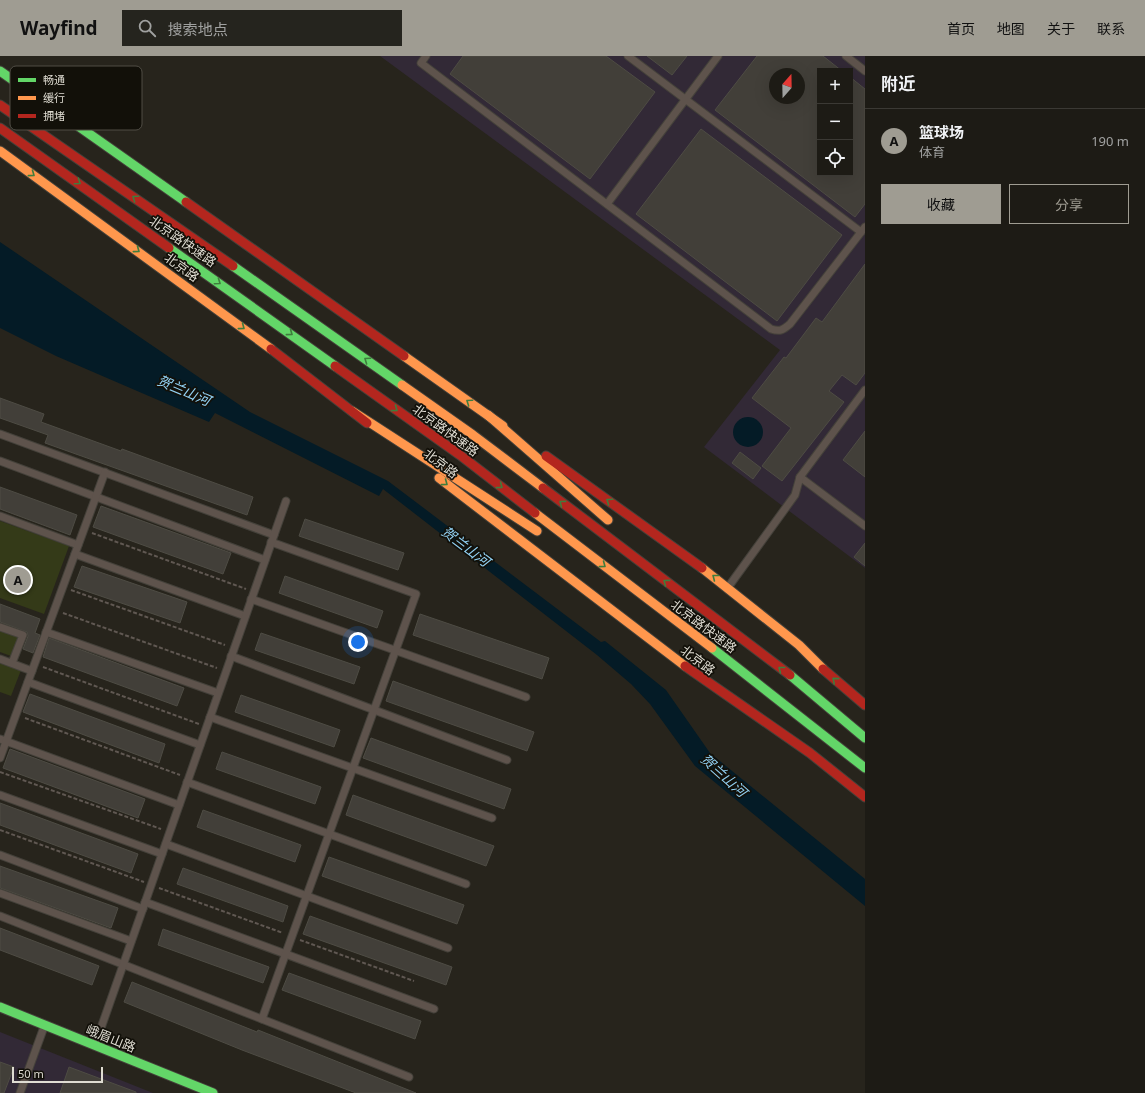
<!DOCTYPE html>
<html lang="zh">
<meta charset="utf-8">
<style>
:root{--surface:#1d1b15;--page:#25241e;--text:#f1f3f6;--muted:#a0a1a0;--line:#3b3934;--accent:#9f9c92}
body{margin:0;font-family:"Noto Sans","Noto Sans SC",sans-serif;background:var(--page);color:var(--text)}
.controls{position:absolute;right:12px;top:12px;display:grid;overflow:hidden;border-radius:0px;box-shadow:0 4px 16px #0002}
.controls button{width:36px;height:36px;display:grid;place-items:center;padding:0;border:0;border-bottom:1px solid var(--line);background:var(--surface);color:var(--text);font:20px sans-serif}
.compass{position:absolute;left:769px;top:12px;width:36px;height:36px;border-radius:50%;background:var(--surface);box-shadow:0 4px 16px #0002;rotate:20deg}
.scale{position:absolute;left:12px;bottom:10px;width:91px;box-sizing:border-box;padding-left:4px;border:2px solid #dfdcd2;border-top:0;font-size:11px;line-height:14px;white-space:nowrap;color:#dfdcd2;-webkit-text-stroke:3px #121009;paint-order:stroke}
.you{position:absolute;left:358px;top:586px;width:14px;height:14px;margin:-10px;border:3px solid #fff;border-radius:50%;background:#1a73e8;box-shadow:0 0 0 6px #1a73e833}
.badge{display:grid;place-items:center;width:26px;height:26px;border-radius:50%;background:var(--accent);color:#111;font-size:13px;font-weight:700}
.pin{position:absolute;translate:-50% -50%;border:2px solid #fff;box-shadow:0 1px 4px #0006}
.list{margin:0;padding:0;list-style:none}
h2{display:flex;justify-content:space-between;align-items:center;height:52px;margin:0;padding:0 16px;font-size:17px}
h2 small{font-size:13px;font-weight:400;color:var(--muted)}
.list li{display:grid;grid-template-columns:26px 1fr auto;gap:12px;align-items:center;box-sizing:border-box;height:64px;padding:0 16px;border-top:1px solid var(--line)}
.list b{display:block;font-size:15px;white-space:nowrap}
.list p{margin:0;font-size:13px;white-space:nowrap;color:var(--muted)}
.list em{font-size:13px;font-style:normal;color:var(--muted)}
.actions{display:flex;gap:8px;padding:12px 16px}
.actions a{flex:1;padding:9px 0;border:1px solid var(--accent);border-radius:0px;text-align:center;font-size:14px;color:var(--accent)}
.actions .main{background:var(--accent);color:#111}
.icon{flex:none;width:22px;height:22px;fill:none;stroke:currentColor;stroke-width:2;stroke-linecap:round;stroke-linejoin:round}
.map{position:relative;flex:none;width:865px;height:1037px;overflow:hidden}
header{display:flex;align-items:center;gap:24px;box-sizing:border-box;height:56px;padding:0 20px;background:var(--accent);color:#111}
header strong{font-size:19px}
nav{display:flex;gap:22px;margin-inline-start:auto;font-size:14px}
.search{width:280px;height:36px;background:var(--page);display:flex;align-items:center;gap:10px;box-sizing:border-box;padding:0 14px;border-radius:0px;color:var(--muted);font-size:15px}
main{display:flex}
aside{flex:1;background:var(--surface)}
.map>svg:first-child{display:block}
.industrial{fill:#322936;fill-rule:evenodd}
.green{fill:#343a18}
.water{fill:#041b26}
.building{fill:#423f39;stroke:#4e4c44;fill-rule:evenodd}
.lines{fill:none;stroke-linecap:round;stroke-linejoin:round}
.lane-casing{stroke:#44413a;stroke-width:9}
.fast-casing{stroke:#44413a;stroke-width:11}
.slow-casing{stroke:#44413a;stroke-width:11}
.jam-casing{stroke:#44413a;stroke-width:11}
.path{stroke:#605852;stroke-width:2;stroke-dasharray:4 2;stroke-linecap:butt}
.lane{stroke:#5e534c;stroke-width:7}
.fast{stroke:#63d668;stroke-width:9}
.slow{stroke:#ff974d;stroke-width:9}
.jam{stroke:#b3261e;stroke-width:9}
.oneway{stroke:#3f7d3d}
.labels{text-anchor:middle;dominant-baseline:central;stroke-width:3.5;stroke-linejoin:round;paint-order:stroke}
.street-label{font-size:13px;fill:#dfdcd2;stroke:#121009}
.water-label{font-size:14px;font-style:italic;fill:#92d2f5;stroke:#121009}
.key{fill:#121009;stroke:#504d45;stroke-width:1}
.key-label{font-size:11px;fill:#dfdcd2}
</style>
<header>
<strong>Wayfind</strong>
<div class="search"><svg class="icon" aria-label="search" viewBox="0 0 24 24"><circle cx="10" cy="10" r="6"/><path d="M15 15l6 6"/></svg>搜索地点</div>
<nav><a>首页</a><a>地图</a><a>关于</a><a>联系</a></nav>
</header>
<main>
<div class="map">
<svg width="865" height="1037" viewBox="0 0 865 1037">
<rect width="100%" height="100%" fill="#27241c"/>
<g class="industrial">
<path d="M380 0H865V512L704 391 780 294ZM820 15H850V117H820ZM775 18H799V42H775Z"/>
<path d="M0 976 153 1037H0Z"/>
</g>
<g class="green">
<path d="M0 465 69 490 44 558 0 542Z"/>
<path d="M0 574 19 581 11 600 0 596Z"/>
<path d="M0 607 21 614 11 640 0 636Z"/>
</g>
<g class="water">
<path d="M0 186 250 356 388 425 601 586 605 585 666 634 710 697 865 823V850L695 710 650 648 631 628 597 599 383 433 379 440 215 357 209 366 56 300 0 272Z"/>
<circle cx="748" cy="376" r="15"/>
</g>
<g class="building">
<path d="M463 0H606L655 36 590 123 450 18Z"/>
<path d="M647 0H687L672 19Z"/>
<path d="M757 0H823L842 15H820V117H850V21L865 33V148L855 161 715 54ZM775 18H799V42H775Z"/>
<path d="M701 73 842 179 777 265 636 158Z"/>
<path d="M865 208V317L856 329 842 319 829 335 844 346 782 425 762 410 791 372 752 342 784 301 786 302 816 262 822 266Z"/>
<path d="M0 342 44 358 41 366 121 395 122 393 253 441 247 459 45 387 48 379 0 362Z"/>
<path d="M865 375V421L843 404Z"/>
<path d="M740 396 761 412 753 423 732 407Z"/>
<path d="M0 431 77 459 70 479 0 453Z"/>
<path d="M101 450 231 497 223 518 93 471Z"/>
<path d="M305 463 404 497 398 514 299 480Z"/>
<path d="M865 487V510L854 501Z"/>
<path d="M82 510 187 546 180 567 74 531Z"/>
<path d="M285 520 383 555 377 572 279 537Z"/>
<path d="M0 548 40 563 35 577 40 579 33 597 23 593 28 580 27 576 0 566Z"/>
<path d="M420 558 549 602 542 623 413 579Z"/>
<path d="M261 577 360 611 354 628 255 594Z"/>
<path d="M49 582 184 632 177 650 43 601Z"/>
<path d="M393 625 534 676 527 695 386 645Z"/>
<path d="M30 638 165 688 159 707 23 656Z"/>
<path d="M241 639 340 674 334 691 235 656Z"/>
<path d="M371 682 511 733 504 753 363 702Z"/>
<path d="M10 693 145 743 138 762 3 712Z"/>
<path d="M222 696 321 731 315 748 216 713Z"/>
<path d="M353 739 494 790 486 810 346 759Z"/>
<path d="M0 747 138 798 131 817 0 769Z"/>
<path d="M203 754 301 789 295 806 197 771Z"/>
<path d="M329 801 464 849 457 868 322 820Z"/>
<path d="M0 810 118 852 111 872 0 832Z"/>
<path d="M183 812 288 850 283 866 177 828Z"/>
<path d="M310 860 452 911 446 929 303 878Z"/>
<path d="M0 872 99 910 92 929 0 894Z"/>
<path d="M163 873 269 911 263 927 158 889Z"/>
<path d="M289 917 421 965 415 983 282 934Z"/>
<path d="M132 926 257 976 258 974 416 1037H356L242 994 124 946Z"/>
<path d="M0 1006 14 1011 4 1037H0Z"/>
<path d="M69 1011 136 1036V1037H60Z"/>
</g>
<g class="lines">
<g class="lane-casing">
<g id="lane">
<path d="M426 0 421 7 771 273C780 276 783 274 790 268L865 171"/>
<path d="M628 0 861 176"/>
<path d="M846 0 865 15"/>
<path d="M607 148 718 0"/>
<path d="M0 378 274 479"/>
<path d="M0 405 265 504"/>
<path d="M800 421 865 470"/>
<path d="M0 460 78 489"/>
<path d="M75 498 245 560"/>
<path d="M729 530 795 439 800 421 865 334"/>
<path d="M251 543 526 641"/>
<path d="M0 571 23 579 12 607"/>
<path d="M46 576 218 637"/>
<path d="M231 600 507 704"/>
<path d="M0 603 32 615"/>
<path d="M28 626 200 689"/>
<path d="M210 661 492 762"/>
<path d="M0 683 179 749"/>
<path d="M0 702 105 416"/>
<path d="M187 726 466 828"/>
<path d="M0 739 162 798"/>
<path d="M166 788 448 892"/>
<path d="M0 799 143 853"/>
<path d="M0 837 131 885"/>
<path d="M145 846 434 953"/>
<path d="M0 860 409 1021"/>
<path d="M262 963 416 538 271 486"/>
<path d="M95 989 286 445"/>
<path d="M20 1037 44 971"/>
</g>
</g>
<g class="fast-casing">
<g id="fast">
<path d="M0 15 186 146"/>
<path d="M169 192 335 310"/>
<path d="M233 210 402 329"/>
<path d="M712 592 865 712"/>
<path d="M790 619 865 682"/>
<path d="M0 951 213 1037"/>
</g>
</g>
<g class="slow-casing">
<g id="slow">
<path d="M0 95 271 293"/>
<path d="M404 300 503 370"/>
<path d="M402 329 473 379 543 432"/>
<path d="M352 355 537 475"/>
<path d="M488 359 608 464"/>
<path d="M439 422 685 610"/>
<path d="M535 457 712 592"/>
<path d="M702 512 799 589 823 613"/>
</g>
</g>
<g class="jam-casing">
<g id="jam">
<path d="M0 49 233 210"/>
<path d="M0 72 169 192"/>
<path d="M186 146 404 300"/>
<path d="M271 293 367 367"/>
<path d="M335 310 460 399 535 457"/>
<path d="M546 400 702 512"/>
<path d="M543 432 790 619"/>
<path d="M685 610 810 697 865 741"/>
<path d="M823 613 865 649"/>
</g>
</g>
<g class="path">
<path d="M92 477 246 533"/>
<path d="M71 534 225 589"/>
<path d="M63 557 217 612"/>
<path d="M43 611 199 668"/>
<path d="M25 662 180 719"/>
<path d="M0 716 161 773"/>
<path d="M0 774 144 826"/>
<path d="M159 832 283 877"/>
<path d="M300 884 414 925"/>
</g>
<use href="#lane" class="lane"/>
<use href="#fast" class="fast"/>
<use href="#slow" class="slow"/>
<use href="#jam" class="jam"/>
</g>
<defs><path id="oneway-chevron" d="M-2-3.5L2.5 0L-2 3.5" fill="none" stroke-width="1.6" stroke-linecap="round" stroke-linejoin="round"/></defs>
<g class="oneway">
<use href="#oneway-chevron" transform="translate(32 118) rotate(36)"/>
<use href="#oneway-chevron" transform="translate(78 126) rotate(35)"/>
<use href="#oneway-chevron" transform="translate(135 142) rotate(-145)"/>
<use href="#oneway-chevron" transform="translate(137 194) rotate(36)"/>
<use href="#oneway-chevron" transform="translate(218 226) rotate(35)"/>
<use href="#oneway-chevron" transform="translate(242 271) rotate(37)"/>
<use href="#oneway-chevron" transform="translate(290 277) rotate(36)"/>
<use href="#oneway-chevron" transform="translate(367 304) rotate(-145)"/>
<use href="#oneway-chevron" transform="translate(469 346) rotate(-145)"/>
<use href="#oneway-chevron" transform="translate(395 353) rotate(36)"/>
<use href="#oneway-chevron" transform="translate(445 427) rotate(37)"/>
<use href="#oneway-chevron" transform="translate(500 430) rotate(37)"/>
<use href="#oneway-chevron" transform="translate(609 445) rotate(-145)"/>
<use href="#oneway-chevron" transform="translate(562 447) rotate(-143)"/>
<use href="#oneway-chevron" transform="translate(603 509) rotate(37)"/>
<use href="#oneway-chevron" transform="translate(715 521) rotate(-142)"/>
<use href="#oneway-chevron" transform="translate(666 526) rotate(-143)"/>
<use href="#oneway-chevron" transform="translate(781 613) rotate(-142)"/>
<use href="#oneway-chevron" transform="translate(835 624) rotate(-140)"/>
</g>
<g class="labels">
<g class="street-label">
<text transform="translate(183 185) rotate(35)">北京路快速路</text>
<text transform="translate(182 211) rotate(36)">北京路</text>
<text transform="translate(446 374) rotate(36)">北京路快速路</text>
<text transform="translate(441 407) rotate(37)">北京路</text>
<text transform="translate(704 570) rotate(37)">北京路快速路</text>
<text transform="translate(698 604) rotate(37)">北京路</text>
<text transform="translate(111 982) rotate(22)">峨眉山路</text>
</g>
<g class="water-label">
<text transform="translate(184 334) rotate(23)">贺兰山河</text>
<text transform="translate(466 490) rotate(37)">贺兰山河</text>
<text transform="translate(724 719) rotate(42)">贺兰山河</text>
</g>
</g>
<rect x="10" y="10" width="132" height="64" rx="6" class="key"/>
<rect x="18" y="22" width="18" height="4" fill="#63d668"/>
<rect x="18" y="40" width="18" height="4" fill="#ff974d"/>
<rect x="18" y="58" width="18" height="4" fill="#b3261e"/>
<g class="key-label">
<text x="43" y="28">畅通</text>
<text x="43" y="46">缓行</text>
<text x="43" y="64">拥堵</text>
</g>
</svg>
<div class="controls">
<button>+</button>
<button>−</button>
<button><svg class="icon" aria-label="locate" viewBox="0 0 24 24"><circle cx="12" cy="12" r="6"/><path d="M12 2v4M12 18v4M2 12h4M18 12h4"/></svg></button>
</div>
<svg class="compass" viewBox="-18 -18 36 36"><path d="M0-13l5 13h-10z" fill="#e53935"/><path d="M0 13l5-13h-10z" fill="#a0a1a0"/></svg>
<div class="scale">50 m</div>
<div class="you"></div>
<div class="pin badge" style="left:18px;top:524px">A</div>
</div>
<aside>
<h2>附近<small></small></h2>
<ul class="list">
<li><span class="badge">A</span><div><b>篮球场</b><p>体育</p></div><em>190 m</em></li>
</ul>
<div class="actions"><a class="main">收藏</a><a>分享</a></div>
</aside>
</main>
